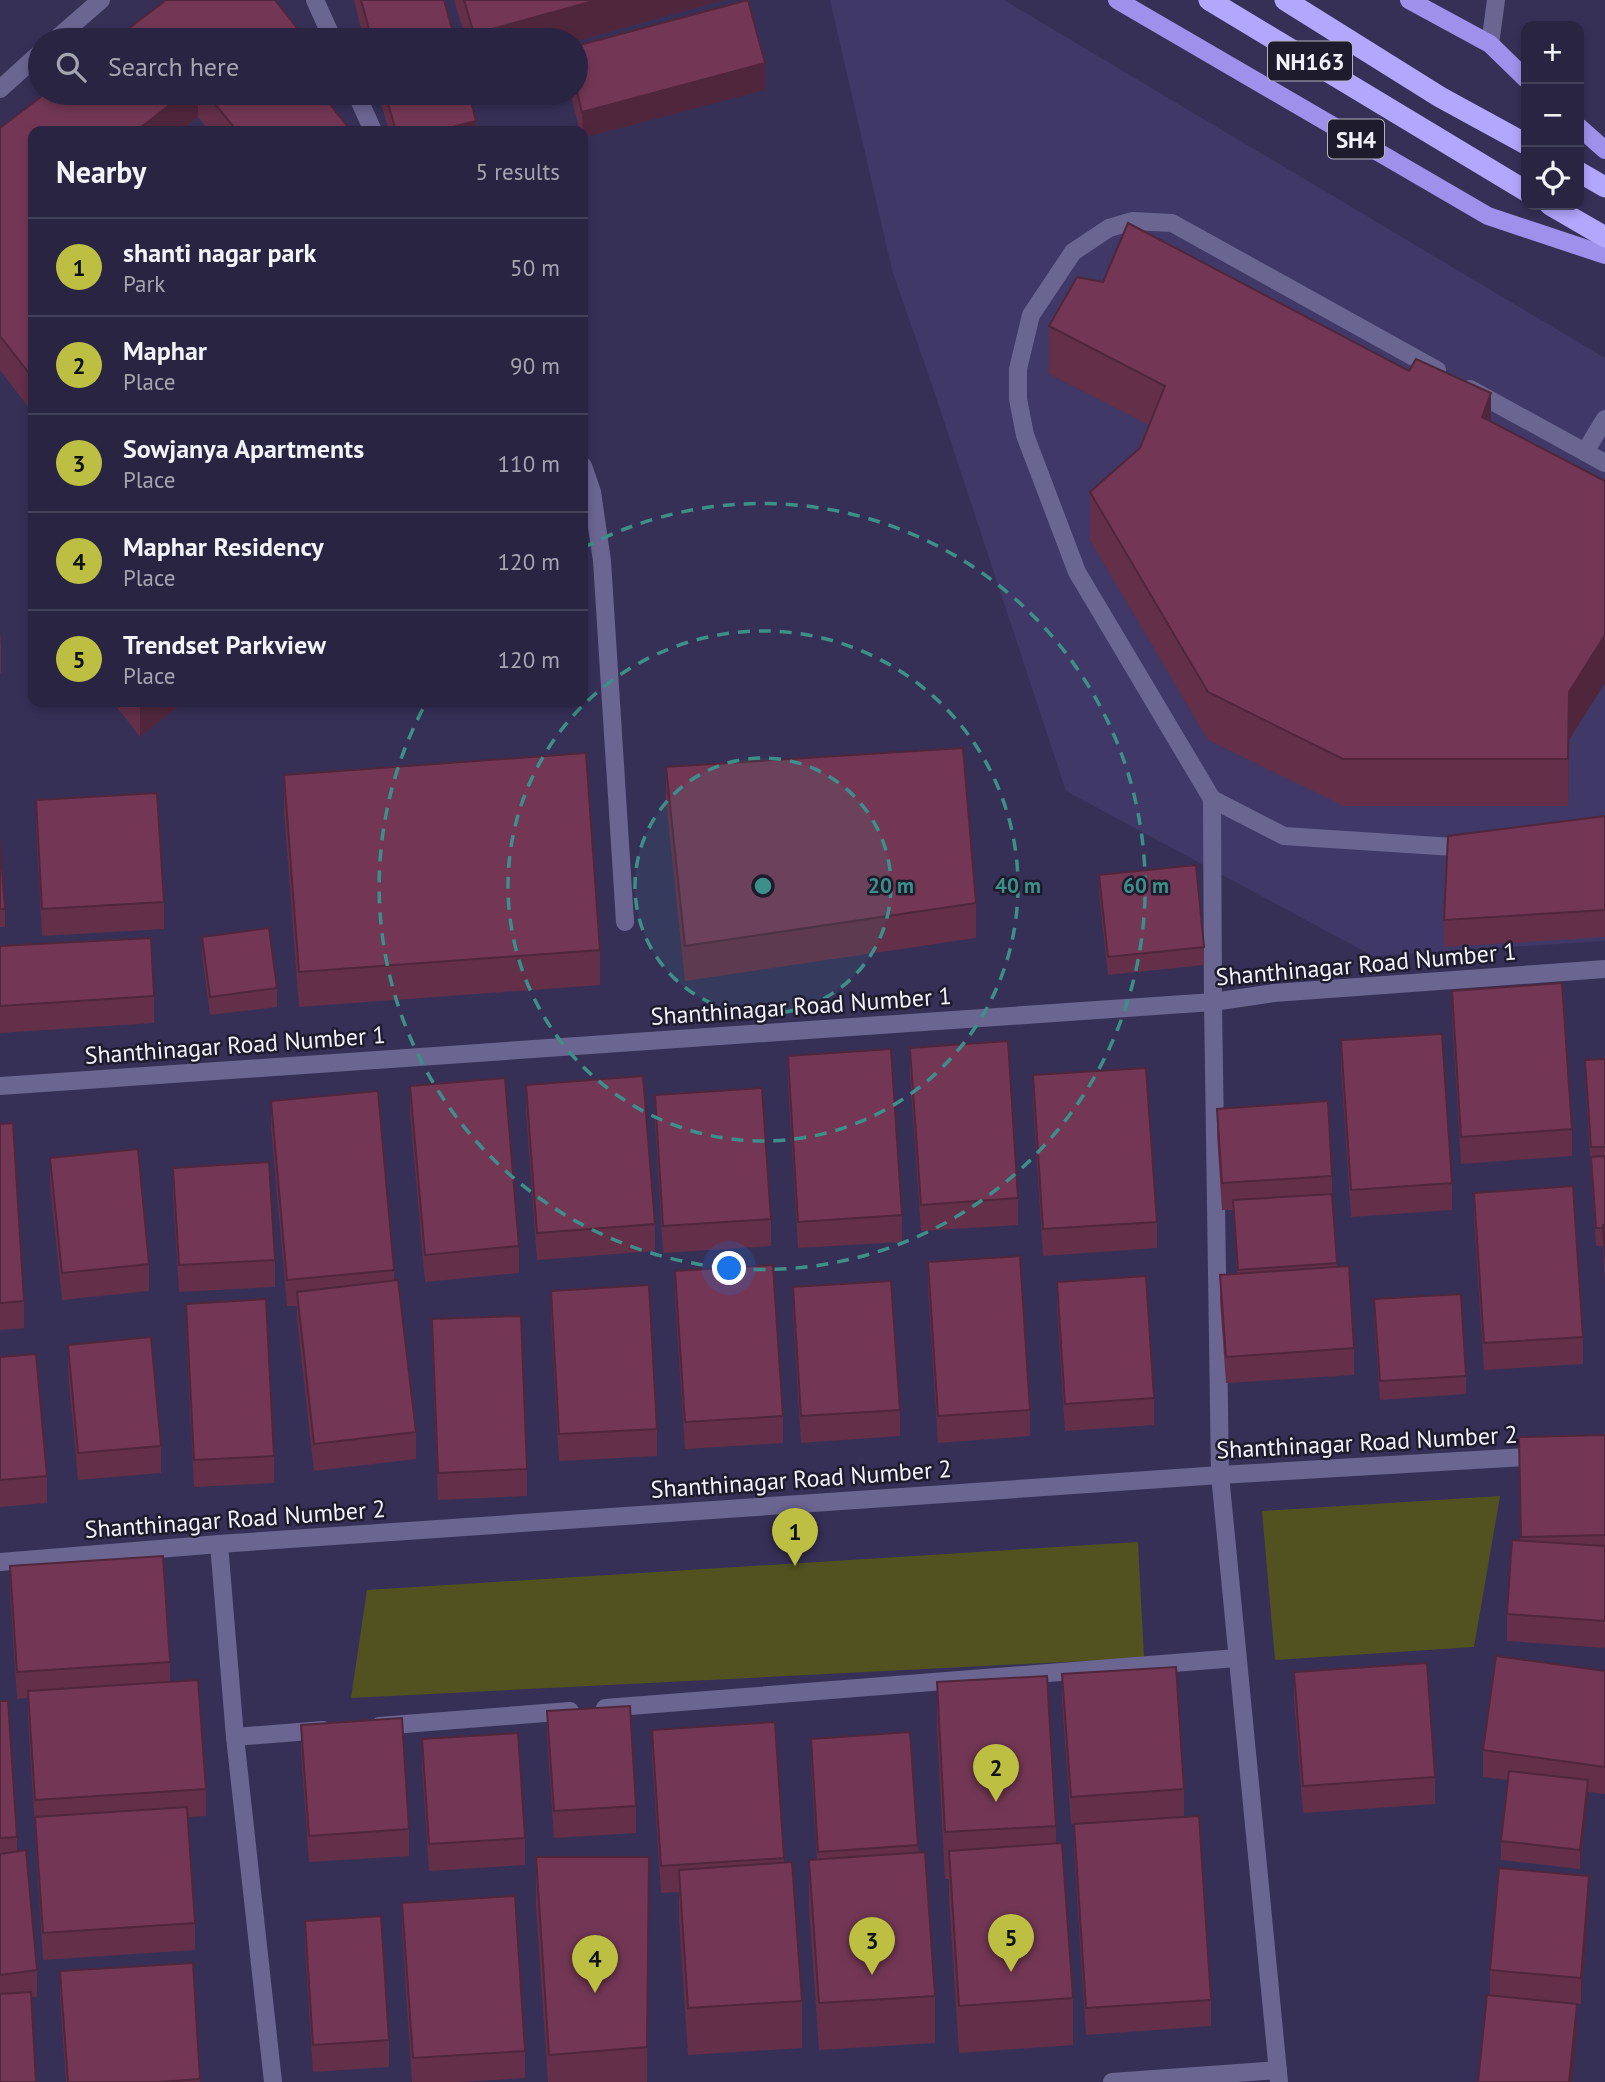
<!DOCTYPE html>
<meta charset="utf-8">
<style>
:root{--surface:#282441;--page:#34304c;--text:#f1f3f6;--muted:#a5a4b1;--line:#44415a;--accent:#bdbf43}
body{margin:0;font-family:"PT Sans",sans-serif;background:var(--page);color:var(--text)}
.controls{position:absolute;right:21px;top:21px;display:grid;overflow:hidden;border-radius:14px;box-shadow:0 4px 10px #0003}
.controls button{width:63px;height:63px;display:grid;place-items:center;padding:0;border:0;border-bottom:2px solid var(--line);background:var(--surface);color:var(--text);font:35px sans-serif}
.you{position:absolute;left:730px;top:1269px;width:24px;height:24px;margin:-18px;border:5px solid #fff;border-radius:50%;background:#1a73e8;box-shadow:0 0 0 10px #1a73e833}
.badge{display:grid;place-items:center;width:46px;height:46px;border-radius:50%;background:var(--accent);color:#111;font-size:23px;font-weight:700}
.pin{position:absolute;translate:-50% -58px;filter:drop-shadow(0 2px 4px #0008)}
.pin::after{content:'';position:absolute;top:37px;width:24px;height:21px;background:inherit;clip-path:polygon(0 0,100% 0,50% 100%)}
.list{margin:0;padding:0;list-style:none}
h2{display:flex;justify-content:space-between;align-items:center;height:91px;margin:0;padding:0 28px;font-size:30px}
h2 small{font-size:23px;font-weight:400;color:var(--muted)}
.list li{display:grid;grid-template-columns:46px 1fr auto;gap:21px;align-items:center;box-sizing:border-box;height:98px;padding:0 28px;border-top:2px solid var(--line)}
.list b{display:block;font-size:26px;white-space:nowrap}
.list p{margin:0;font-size:23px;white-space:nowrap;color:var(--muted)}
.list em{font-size:23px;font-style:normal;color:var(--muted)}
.icon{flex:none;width:38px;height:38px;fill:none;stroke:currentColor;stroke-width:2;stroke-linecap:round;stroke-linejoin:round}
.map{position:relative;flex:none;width:1605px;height:2082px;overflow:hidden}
.search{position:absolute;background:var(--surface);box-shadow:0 4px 10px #0003;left:28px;top:28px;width:560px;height:77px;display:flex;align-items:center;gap:18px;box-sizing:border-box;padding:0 24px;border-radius:38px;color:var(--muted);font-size:26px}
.panel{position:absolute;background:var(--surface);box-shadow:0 4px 10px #0003;left:28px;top:126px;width:560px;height:581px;border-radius:14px}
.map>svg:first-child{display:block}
.built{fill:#403866}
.green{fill:#51521f}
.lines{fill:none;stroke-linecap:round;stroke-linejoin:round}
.lane{stroke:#6b6591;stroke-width:18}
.street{stroke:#6b6591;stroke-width:18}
.primary{stroke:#9f90eb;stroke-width:18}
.highway{stroke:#b3a6fd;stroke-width:21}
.wall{fill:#632f49}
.shaded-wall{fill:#50263c}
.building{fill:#733755;stroke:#50263c;stroke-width:2}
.ring{fill:none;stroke:#3d8f8a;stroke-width:3.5;stroke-dasharray:12 9}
.labels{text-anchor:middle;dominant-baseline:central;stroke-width:5;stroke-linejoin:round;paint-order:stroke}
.shield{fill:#1e1b2d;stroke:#b3b2be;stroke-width:2}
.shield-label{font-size:23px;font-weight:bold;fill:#f3f2fc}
.street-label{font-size:24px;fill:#f3f2fc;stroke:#1e1b2d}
.centre{fill:#3d8f8a;stroke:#1e1b2d;stroke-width:3.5}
.ring-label{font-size:21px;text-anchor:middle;font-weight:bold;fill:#3d8f8a;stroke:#1e1b2d;stroke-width:5;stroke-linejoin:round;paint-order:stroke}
</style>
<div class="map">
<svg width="1605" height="2082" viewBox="0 0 1605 2082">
<rect width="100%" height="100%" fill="#363057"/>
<path class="built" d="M830 0H1004L1605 358V941L1373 956 1066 791 934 391 892 270Z"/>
<g class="green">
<path d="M1500 1496 1474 1647 1275 1660 1262 1511Z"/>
<path d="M1138 1542 1144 1658 351 1698 367 1590Z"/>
</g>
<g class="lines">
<g class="lane">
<path d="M315 0 333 40"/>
<path d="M55 40 101 0"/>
<path d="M0 89 40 53"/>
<path d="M356 93 373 131"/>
<path d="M1470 389 1605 463"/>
<path d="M1585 452 1605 419"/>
<path d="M583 466 592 492 602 561 625 922"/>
<path d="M1212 799 1284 836 1469 848"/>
<path d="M1213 1002 1212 799 1077 572 1025 435 1018 399V369L1031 315 1073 252 1109 228 1133 221 1172 223 1437 370"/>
</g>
<g class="street">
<path d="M1490 44 1496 0"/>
<path d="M1213 1002 1220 1475 1279 2082"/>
<path d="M0 1086 1213 1002 1274 993 1605 969"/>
<path d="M219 1544 235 1737 273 2082"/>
<path d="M0 1562 219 1544 1220 1475 1542 1456"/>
<path d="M605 1708 1237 1658"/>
<path d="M379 1726 570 1711"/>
<path d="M235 1737 323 1730"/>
<path d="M1112 2082 1278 2070"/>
</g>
<g class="primary">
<path d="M1117 0 1488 216 1605 255"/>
<path d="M1409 0 1490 44 1526 79"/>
<path d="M1579 127 1605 150"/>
</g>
<g class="highway">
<path d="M1209 0 1526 191"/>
<path d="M1285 0 1440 97 1526 144"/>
<path d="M1579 172 1605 187"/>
<path d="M1550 205 1605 237"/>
</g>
</g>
<g class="wall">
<path d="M354 0H444L455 40H364Z"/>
<path d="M454 0H724L576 41 466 40Z"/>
<path d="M576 46 765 90 580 131 570 93H576Z"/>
<path d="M46 93H321L351 131H209L198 117 180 131H33V413L0 370V128Z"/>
<path d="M378 93H469L476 131H389Z"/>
<path d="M1049 326 1491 422 1569 740 1568 806H1343L1208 740 1090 540V492L1140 448 1149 425 1049 374Z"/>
<path d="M33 503V546L29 541V507Z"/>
<path d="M0 631 1 646V673H0Z"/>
<path d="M113 702H184L140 737Z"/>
<path d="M666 767 976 903V938L685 981 666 801Z"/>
<path d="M284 775 600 950V985L299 1007 284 810Z"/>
<path d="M36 800 164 902V929L42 936 36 827Z"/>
<path d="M1605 816V937L1444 947V920Z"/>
<path d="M0 840 5 909V927H0Z"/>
<path d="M1099 875 1204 947V965L1108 975 1099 893Z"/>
<path d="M202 937 277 988V1007L210 1015 202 955Z"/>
<path d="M0 946 154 996V1023L0 1033Z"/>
<path d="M1452 991 1572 1129V1156L1461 1164 1452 1017Z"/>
<path d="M1341 1040 1452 1183V1210L1351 1217 1341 1067Z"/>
<path d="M910 1048 1018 1198V1225L921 1231 910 1075Z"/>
<path d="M788 1056 902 1215V1242L798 1248 788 1083Z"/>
<path d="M1605 1059V1283L1603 1246H1596L1585 1079V1060Z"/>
<path d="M1033 1075 1157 1222V1248L1043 1256 1033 1102Z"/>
<path d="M526 1085 655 1224V1251L537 1260 526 1112Z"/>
<path d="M410 1086 519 1246V1273L425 1282 410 1113Z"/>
<path d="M655 1095 771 1219V1246L663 1253 655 1122Z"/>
<path d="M271 1101 394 1270V1281L416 1432V1459L314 1471 297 1319V1306H287L271 1128Z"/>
<path d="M1217 1109 1332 1176V1194L1337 1267 1354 1348V1375L1226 1383 1220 1301V1275L1237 1273 1233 1210H1222L1217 1135Z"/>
<path d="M0 1124 24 1301V1328L0 1330Z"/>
<path d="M50 1158 149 1264V1291L62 1300 50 1185Z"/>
<path d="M173 1168 275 1260V1287L179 1292 173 1195Z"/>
<path d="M1474 1193 1583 1337V1364L1484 1370 1474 1219Z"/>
<path d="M928 1262 1030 1410V1436L938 1443 928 1289Z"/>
<path d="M675 1271 783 1416V1443L685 1449 675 1298Z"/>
<path d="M1057 1282 1154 1398V1425L1065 1431 1057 1309Z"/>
<path d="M793 1287 900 1410V1436L801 1443 793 1314Z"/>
<path d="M551 1291 657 1429V1456L559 1461 551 1318Z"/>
<path d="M1374 1299 1466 1376V1394L1380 1400 1374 1318Z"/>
<path d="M186 1304 274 1456V1483L194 1487 186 1330Z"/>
<path d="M432 1319 527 1469V1496L438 1500 432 1346Z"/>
<path d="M68 1345 161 1446V1473L78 1480 68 1371Z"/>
<path d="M0 1357 47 1476V1503L0 1507Z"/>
<path d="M1605 1435V1648L1507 1641V1614L1520 1541 1519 1437Z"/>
<path d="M10 1566 170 1662V1682L206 1789V1816L188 1817 195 1923V1950L43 1960 28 1718V1698L17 1699 10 1593Z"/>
<path d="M1605 1671V1794L1588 1792 1580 1869 1501 1860V1841L1508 1780 1483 1777V1750Z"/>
<path d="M1294 1672 1435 1777V1804L1303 1813 1294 1699Z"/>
<path d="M1062 1674 1184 1789V1816L1071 1824 1062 1701Z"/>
<path d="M937 1682 1056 1826V1844L1073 1998V2045L959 2053 949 1898V1879H945L937 1730Z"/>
<path d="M0 1701 17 1837V1852L37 1970V1997H31L0 2082Z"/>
<path d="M547 1711 636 1806V1833L554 1838 547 1737Z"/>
<path d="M775 1722 784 1863 802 2001V2048L688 2055 679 1918V1892L661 1893 652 1757V1730Z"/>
<path d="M301 1725 409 1829V1856L309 1862 301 1752Z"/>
<path d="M422 1739 525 1838V1865L429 1871 422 1766Z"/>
<path d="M811 1739 918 1845 935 1996V2043L819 2050 809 1907V1860L817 1859 811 1766Z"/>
<path d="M1074 1824 1211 2000V2026L1086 2035 1074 1850Z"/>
<path d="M536 1857H649L647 2082H548L536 1905Z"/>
<path d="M402 1903 525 2051V2078L461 2082H412L402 1930Z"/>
<path d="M1589 1903 1581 2004H1577V2031L1572 2082H1478L1490 1995V1970Z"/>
<path d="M305 1921 389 2040V2067L313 2072 305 1948Z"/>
<path d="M193 1963 200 2082H66L60 1998V1971Z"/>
</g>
<g class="shaded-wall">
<path d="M597 0H724L576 41 474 40V34Z"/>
<path d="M300 32V40H289Z"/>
<path d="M765 63V90L583 138 582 112Z"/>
<path d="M185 93H198V117L180 131H136Z"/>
<path d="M476 121V131H436Z"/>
<path d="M1491 393V440L1482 417Z"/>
<path d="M586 552V579L583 582V555Z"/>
<path d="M1605 635V683L1569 740 1568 806 1569 692Z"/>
<path d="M140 702H184L140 737Z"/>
<path d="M1588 1780V1799L1580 1869V1850Z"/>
<path d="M1589 1876V1903L1581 2004V1978Z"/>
<path d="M1577 2004V2031L1572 2082H1569Z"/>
</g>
<g class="building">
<path d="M166 0H275L300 32 289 40H114Z"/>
<path d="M361 0H444L455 40H372Z"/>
<path d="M464 0H597L474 34Z"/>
<path d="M748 0 765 63 582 112 576 88V46Z"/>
<path d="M46 93H185L136 131H33V378L0 336V128Z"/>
<path d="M206 93H321L351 131H237Z"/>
<path d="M385 93H469L476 121 436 131H396Z"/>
<path d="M1128 223 1409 371 1416 359 1491 393 1482 417 1605 481V635L1569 692 1568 759H1343L1208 692 1090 492 1140 448 1165 386 1049 326 1077 277 1103 282Z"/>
<path d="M33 503V512L29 507Z"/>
<path d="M963 748 976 903 685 946 666 767Z"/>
<path d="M586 753 600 950 299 972 284 775Z"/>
<path d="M157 793 164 902 42 909 36 800Z"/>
<path d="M1605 816V910L1444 920 1448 836Z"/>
<path d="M0 840 5 909H0Z"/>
<path d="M1196 865 1204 947 1108 957 1099 875Z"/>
<path d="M269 928 277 988 210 997 202 937Z"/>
<path d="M151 938 154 996 0 1006V946Z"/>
<path d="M1562 983 1572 1129 1461 1137 1452 991Z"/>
<path d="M1442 1034 1452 1183 1351 1190 1341 1040Z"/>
<path d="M1008 1041 1018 1198 921 1205 910 1048Z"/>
<path d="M891 1049 902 1215 798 1222 788 1056Z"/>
<path d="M1605 1059V1147H1591L1585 1060Z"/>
<path d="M1146 1068 1157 1222 1043 1229 1033 1075Z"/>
<path d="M643 1076 655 1224 537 1233 526 1085Z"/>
<path d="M505 1078 519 1246 425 1255 410 1086Z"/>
<path d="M762 1088 771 1219 663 1226 655 1095Z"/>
<path d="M378 1091 394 1270 287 1280 271 1101Z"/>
<path d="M1328 1101 1332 1176 1222 1183 1217 1109Z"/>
<path d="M13 1123 24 1301 0 1303V1124Z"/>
<path d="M138 1149 149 1264 62 1273 50 1158Z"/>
<path d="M1605 1156V1225H1603V1228H1596L1591 1157Z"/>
<path d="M269 1162 275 1260 179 1265 173 1168Z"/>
<path d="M1573 1186 1583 1337 1484 1343 1474 1193Z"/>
<path d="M1332 1194 1337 1263 1238 1270 1233 1200Z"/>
<path d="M1603 1225H1605V1257Z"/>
<path d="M1020 1256 1030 1410 938 1416 928 1262Z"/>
<path d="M773 1265 783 1416 685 1422 675 1271Z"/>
<path d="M1349 1266 1354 1348 1226 1357 1220 1275Z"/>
<path d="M1146 1276 1154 1398 1065 1404 1057 1282Z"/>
<path d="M398 1280 416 1432 314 1444 297 1292Z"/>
<path d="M891 1281 900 1410 801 1416 793 1287Z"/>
<path d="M649 1285 657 1429 559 1434 551 1291Z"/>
<path d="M1461 1294 1466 1376 1380 1381 1374 1299Z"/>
<path d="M266 1299 274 1456 194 1460 186 1304Z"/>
<path d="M521 1316 527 1469 438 1473 432 1319Z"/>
<path d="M151 1337 161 1446 78 1453 68 1345Z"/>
<path d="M36 1354 47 1476 0 1480V1357Z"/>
<path d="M1605 1435V1535L1521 1537 1519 1437Z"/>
<path d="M1512 1540 1605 1546V1621L1507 1614Z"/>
<path d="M163 1556 170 1662 17 1672 10 1566Z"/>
<path d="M1496 1656 1605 1671V1767L1483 1750Z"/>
<path d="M1427 1663 1435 1777 1303 1786 1294 1672Z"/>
<path d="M1176 1667 1184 1789 1071 1797 1062 1674Z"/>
<path d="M1047 1676 1056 1826 945 1832 937 1682Z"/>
<path d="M198 1680 206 1789 35 1800 28 1691Z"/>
<path d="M0 1701H8L17 1837 0 1838Z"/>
<path d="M630 1706 636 1806 554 1811 547 1711Z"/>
<path d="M402 1718 409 1829 309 1836 301 1725Z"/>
<path d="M775 1722 784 1858 661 1866 652 1730Z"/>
<path d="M910 1732 918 1845 818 1852 811 1739Z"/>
<path d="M518 1733 525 1838 429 1844 422 1739Z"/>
<path d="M1509 1771 1588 1780 1580 1850 1501 1841Z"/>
<path d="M187 1807 195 1923 43 1933 35 1817Z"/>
<path d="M1199 1816 1211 2000 1086 2008 1074 1824Z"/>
<path d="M1062 1843 1073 1998 959 2006 949 1851Z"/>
<path d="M26 1850 37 1970 0 1975V1854Z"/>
<path d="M925 1852 935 1996 819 2003 809 1860Z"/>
<path d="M536 1857H649L647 2047 549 2055Z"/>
<path d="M792 1862 802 2001 688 2008 679 1870Z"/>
<path d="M1499 1868 1589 1876 1581 1978 1490 1970Z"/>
<path d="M515 1896 525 2051 413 2058 402 1903Z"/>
<path d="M381 1916 389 2040 313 2045 305 1921Z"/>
<path d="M193 1963 200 2079 159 2082H68L60 1971Z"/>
<path d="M31 1992 36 2082H0V1994Z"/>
<path d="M1487 1995 1577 2004 1569 2082H1478Z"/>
</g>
<circle cx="763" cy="886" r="128" fill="#3d8f8a" fill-opacity=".12"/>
<g class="ring">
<circle cx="763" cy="886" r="128"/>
<circle cx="763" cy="886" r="255"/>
<path d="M583 548A383 383 0 1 1 426 703"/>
</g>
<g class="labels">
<g class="shield">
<rect x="1268" y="41.5" width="84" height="39" rx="5"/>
<rect x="1328" y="119.5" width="56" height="39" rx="5"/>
</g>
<g class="shield-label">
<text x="1310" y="61">NH163</text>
<text x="1356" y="139">SH4</text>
</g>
<g class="street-label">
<text transform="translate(1366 964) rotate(-5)">Shanthinagar Road Number 1</text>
<text transform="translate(801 1006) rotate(-4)">Shanthinagar Road Number 1</text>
<text transform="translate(235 1045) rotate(-4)">Shanthinagar Road Number 1</text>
<text transform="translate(1367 1442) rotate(-3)">Shanthinagar Road Number 2</text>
<text transform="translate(801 1479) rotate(-4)">Shanthinagar Road Number 2</text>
<text transform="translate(235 1519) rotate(-4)">Shanthinagar Road Number 2</text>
</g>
</g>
<circle cx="763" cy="886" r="10" class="centre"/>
<g class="ring-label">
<text x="891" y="893">20 m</text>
<text x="1018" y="893">40 m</text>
<text x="1146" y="893">60 m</text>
</g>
</svg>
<div class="controls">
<button>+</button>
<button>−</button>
<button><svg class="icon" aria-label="locate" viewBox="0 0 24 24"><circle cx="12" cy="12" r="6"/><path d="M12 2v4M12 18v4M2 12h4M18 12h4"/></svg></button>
</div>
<div class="you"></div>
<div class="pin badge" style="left:795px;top:1566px">1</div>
<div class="pin badge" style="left:996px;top:1802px">2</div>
<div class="pin badge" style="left:872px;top:1975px">3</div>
<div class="pin badge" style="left:595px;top:1993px">4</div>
<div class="pin badge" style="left:1011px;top:1972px">5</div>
<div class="search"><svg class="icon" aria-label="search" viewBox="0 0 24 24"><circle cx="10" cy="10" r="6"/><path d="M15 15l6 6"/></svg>Search here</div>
<section class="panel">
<h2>Nearby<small>5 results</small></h2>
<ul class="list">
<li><span class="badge">1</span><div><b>shanti nagar park</b><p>Park</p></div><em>50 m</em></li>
<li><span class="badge">2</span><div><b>Maphar</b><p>Place</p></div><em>90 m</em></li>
<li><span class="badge">3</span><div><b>Sowjanya Apartments</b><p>Place</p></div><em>110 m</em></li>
<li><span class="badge">4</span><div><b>Maphar Residency</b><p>Place</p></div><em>120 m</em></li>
<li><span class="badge">5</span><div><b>Trendset Parkview</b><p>Place</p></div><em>120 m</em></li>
</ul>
</section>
</div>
